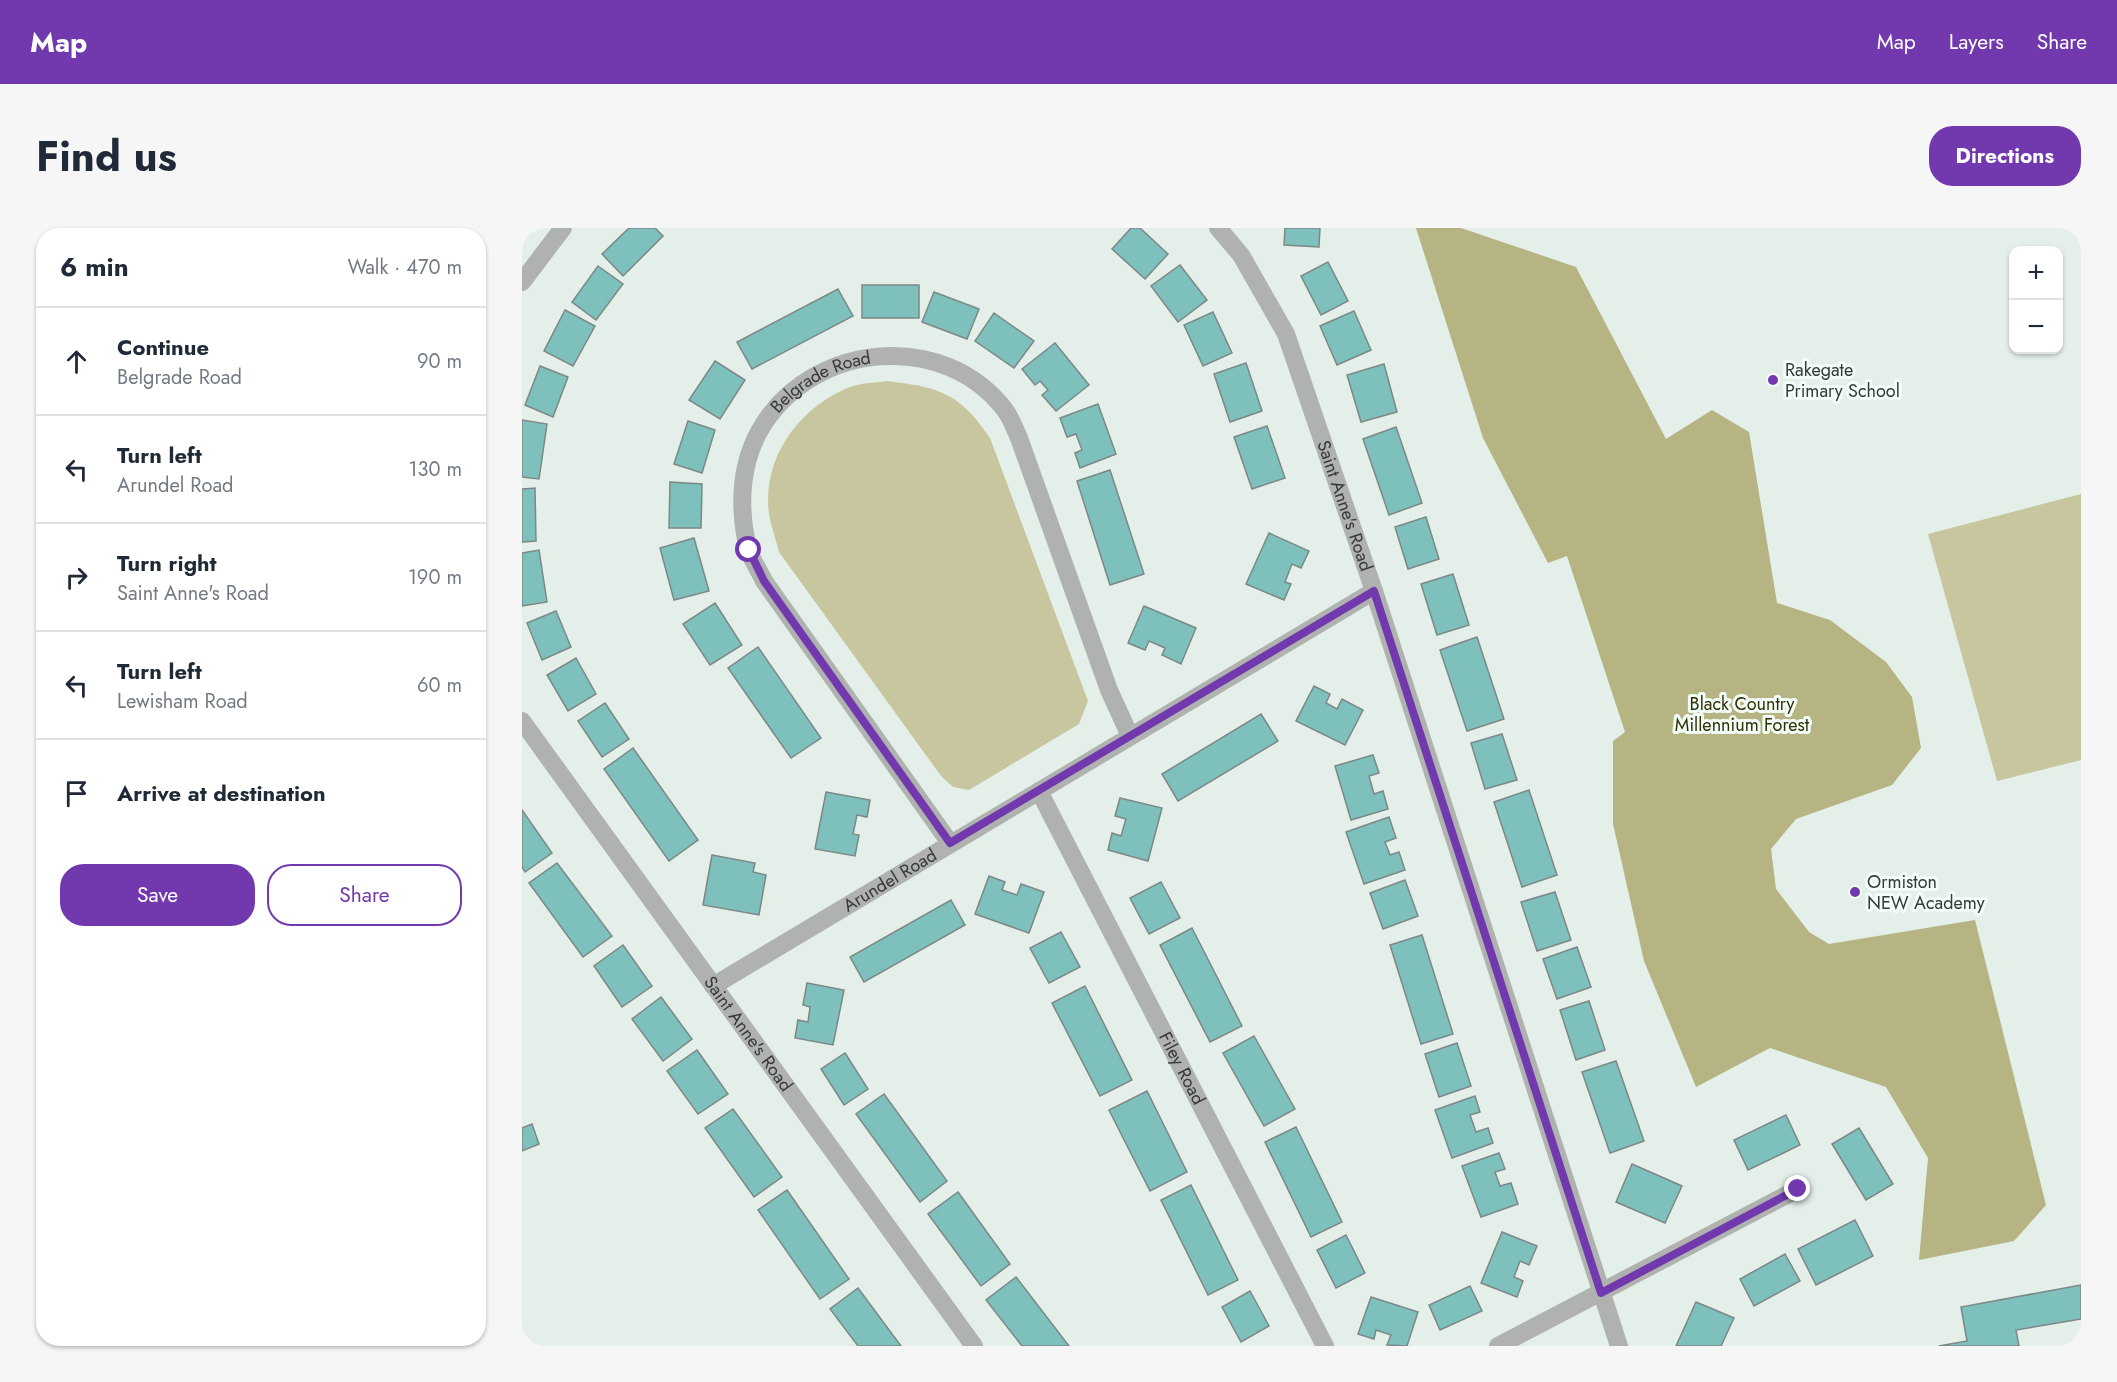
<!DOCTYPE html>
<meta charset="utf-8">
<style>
:root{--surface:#fff;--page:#f6f6f7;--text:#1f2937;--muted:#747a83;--line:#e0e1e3;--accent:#7238ae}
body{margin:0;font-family:Jost,sans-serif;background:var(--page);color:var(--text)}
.controls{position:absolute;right:18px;top:18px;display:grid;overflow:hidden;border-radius:12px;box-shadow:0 2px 4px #0004}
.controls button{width:54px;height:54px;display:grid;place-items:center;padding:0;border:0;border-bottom:2px solid var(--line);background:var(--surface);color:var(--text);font:30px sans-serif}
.stop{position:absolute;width:18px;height:18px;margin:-14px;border:4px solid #7238ae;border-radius:50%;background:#fff}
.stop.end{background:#7238ae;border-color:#fff;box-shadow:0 2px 6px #0008}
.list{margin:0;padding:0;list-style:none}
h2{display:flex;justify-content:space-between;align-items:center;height:78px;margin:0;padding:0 24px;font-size:26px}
h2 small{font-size:20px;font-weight:400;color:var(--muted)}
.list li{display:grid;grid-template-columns:39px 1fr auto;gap:18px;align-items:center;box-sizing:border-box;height:108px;padding:0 24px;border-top:2px solid var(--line)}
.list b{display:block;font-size:22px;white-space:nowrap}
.list p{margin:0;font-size:20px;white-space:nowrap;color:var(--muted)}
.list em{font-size:20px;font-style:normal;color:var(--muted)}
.actions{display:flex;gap:12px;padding:18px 24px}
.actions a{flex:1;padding:14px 0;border:2px solid var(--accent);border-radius:24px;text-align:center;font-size:21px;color:var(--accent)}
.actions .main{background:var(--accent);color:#fff}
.icon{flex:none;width:33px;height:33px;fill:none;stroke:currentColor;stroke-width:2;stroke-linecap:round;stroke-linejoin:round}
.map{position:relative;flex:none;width:1559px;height:1118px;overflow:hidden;border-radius:24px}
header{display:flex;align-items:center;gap:36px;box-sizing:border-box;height:84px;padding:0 30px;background:var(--accent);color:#fff}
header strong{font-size:28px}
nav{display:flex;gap:33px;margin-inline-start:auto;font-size:21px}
.intro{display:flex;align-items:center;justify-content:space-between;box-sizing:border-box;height:144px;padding:0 36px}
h1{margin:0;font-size:42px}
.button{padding:15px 27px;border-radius:24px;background:var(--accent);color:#fff;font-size:21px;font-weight:700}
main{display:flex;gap:36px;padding:0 36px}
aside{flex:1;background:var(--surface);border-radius:24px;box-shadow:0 2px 4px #0004}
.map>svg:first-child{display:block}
.green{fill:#c7c69e}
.forest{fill:#b5b482}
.building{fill:#7ec0bb;stroke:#7c8887;stroke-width:1.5}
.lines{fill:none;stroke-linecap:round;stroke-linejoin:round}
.minor{stroke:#afb2ae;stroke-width:18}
.route{stroke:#7238ae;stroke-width:8}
.poi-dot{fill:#7238ae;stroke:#f2fdf7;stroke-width:2}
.labels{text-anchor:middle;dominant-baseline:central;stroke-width:6;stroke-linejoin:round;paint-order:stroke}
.poi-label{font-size:18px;fill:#353937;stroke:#f2fdf7;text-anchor:start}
.street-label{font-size:18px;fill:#353937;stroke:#f2fdf7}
.park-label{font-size:18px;fill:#312f06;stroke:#f2fdf7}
</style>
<header>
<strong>Map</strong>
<nav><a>Map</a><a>Layers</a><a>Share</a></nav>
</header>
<div class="intro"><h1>Find us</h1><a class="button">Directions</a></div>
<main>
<aside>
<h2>6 min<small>Walk · 470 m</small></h2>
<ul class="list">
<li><svg class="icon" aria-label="ahead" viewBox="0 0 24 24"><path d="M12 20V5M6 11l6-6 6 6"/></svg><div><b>Continue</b><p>Belgrade Road</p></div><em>90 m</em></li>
<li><svg class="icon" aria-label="left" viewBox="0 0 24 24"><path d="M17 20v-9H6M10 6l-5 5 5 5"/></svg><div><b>Turn left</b><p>Arundel Road</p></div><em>130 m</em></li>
<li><svg class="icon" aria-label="right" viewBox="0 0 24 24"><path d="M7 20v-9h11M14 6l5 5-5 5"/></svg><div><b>Turn right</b><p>Saint Anne's Road</p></div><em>190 m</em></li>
<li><svg class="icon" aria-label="left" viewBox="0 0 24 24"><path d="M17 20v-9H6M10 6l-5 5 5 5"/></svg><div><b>Turn left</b><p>Lewisham Road</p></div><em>60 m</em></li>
<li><svg class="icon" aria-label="arrive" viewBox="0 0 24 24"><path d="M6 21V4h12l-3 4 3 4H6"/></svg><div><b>Arrive at destination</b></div></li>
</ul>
<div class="actions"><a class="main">Save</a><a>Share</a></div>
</aside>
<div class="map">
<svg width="1559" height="1118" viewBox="0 0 1559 1118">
<rect width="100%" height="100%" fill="#e5efe9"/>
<g class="green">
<path d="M364 153C417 159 438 165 468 210L566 473 557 496 447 562 431 559 419 548 257 324C254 313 251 303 248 292 237 234 275 180 328 159 338 155 353 155 364 153Z"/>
<path d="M1559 266V532L1475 553 1406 306Z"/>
</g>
<path class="forest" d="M894 0H939L1054 39 1144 211 1190 182 1227 204 1255 375 1308 392 1364 434 1390 469 1399 520 1370 557 1274 591 1249 621 1254 661 1287 704 1307 716 1453 692 1524 977 1492 1013 1397 1032 1406 930 1364 859 1248 820 1174 859 1122 733 1091 596V513L1103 504 1045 328 1026 335 961 210Z"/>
<g class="building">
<path d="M107 0H133L141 8 101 48 80 26Z"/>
<path d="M609 0H618L646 26 623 51 590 21Z"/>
<path d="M763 0H798L797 19 762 17Z"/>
<path d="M806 34 826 73 799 87 779 48Z"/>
<path d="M658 37 685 72 656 94 629 58Z"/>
<path d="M76 38 101 56 74 92 50 74Z"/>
<rect x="340" y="57" width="57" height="33"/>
<path d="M316 61 331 88 230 141 215 114Z"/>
<path d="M412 64 457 81 445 111 400 94Z"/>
<path d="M43 82 73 98 51 138 22 123Z"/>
<path d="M832 83 849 122 815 137 798 98Z"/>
<path d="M691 84 710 125 681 138 662 97Z"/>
<path d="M472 85 512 113 492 140 453 113Z"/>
<path d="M533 115 567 157 534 183 520 167 526 162 518 153 513 157 500 141Z"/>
<path d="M193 133 223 152 198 191 167 172Z"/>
<path d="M724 135 740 183 708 194 692 146Z"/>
<path d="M862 136 875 184 839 194 825 147Z"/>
<path d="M18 138 46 149 31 189 3 177Z"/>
<path d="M576 176 594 226 558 240 553 225 560 222 554 206 545 209 538 190Z"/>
<path d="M0 192 25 196 17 251 0 249Z"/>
<path d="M166 193 193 202 180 245 152 236Z"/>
<path d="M745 198 763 250 730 261 712 209Z"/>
<path d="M874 199 900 275 867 287 841 211Z"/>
<path d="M588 242 622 346 588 357 555 253Z"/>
<path d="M148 254 180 256 179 300H147Z"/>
<path d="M13 260 14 313 0 314V261Z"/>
<path d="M904 289 917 331 886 341 873 299Z"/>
<path d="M747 305 787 323 779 340 770 336 763 354 769 356 762 372 724 356Z"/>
<path d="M172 310 187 363 152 372 138 320Z"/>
<path d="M17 322 25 374 0 378V325Z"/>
<path d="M931 346 947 397 915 407 899 356Z"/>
<path d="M193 375 220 417 188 437 161 396Z"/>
<path d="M622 378 674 400 659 436 640 427 643 420 627 413 623 422 606 415Z"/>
<path d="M34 383 49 419 20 432 5 395Z"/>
<path d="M955 409 982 491 945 503 918 422Z"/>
<path d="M236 419 299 510 269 530 206 440Z"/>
<path d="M54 430 74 466 46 483 25 447Z"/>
<path d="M792 458 808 466 804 475 815 481 820 471 841 482 823 517 774 493Z"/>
<path d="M83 475 107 511 80 529 56 493Z"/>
<path d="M739 486 756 513 656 573 640 546Z"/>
<path d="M980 506 995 552 963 561 949 515Z"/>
<path d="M111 520 176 612 147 633 82 541Z"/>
<path d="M851 527 857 545 847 548 852 566 861 563 866 581 829 592 813 538Z"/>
<path d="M1007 562 1035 647 1000 659 972 574Z"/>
<path d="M304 564 348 572 345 589 335 587 331 606 337 607 333 628 293 621Z"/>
<path d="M598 570 640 580 626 633 586 622 590 605 599 608 604 591 593 588Z"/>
<path d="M0 582 30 625 3 644 0 639Z"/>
<path d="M867 589 874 610 863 614 868 627 877 624 883 642 842 656 824 604Z"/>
<path d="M190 627 233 635 231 644 244 647 237 687 181 677Z"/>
<path d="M35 635 90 708 61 729 7 655Z"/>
<path d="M467 648 483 654 480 662 495 667 499 656 522 664 507 705 453 686Z"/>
<path d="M883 652 896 688 861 701 848 665Z"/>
<path d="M639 654 658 690 627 706 608 670Z"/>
<path d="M1033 664 1049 712 1015 723 999 674Z"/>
<path d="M429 672 443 697 342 754 328 729Z"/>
<path d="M670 700 720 798 688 814 638 717Z"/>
<path d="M539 704 558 739 527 755 508 720Z"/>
<path d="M900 707 931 806 899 816 868 717Z"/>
<path d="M101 717 130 758 100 779 72 738Z"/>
<path d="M1055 719 1069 759 1035 771 1021 731Z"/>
<path d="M285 755 322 762 311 817 273 810 276 792 286 794 288 779 281 777Z"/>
<path d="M563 758 610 852 578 868 530 775Z"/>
<path d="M139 769 170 811 141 833 110 791Z"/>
<path d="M1067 773 1083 822 1054 832 1038 782Z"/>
<path d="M732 808 773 881 742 898 701 825Z"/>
<path d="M935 815 949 858 917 869 903 826Z"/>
<path d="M175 822 206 866 176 886 145 843Z"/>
<path d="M323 825 346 861 322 877 299 841Z"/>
<path d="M1094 833 1122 913 1088 925 1060 844Z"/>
<path d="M625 863 665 944 628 963 587 882Z"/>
<path d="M362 866 425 953 398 974 334 886Z"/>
<path d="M953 868 958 884 948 887 954 904 966 900 971 915 930 930 913 882Z"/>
<path d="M211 881 260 949 232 969 183 900Z"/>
<path d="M1264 887 1278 917 1226 942 1212 912Z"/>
<path d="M10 896 17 916 0 923V900Z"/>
<path d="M774 899 820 994 789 1009 743 914Z"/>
<path d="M1337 900 1371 956 1344 972 1310 916Z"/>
<path d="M977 925 983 941 973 944 978 958 989 955 996 976 959 989 940 938Z"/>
<path d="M1110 936 1160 958 1143 995 1094 974Z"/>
<path d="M669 957 716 1052 686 1067 639 972Z"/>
<path d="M265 962 327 1051 298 1071 236 982Z"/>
<path d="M436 964 488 1036 459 1058 406 986Z"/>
<path d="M1333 992 1351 1028 1294 1057 1276 1021Z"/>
<path d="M980 1004 1015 1018 1007 1037 998 1033 992 1049 1001 1053 995 1069 959 1055Z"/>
<path d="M824 1007 843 1045 814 1060 795 1022Z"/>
<path d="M1263 1026 1278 1053 1232 1078 1218 1051Z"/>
<path d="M494 1049 547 1118H500L464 1072Z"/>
<path d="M1559 1057V1091L1494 1102 1497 1118H1417L1445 1113 1439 1079Z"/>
<path d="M948 1058 960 1083 918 1102 907 1077Z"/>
<path d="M336 1060 379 1118H336L308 1081Z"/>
<path d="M728 1063 747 1098 719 1114 700 1079Z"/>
<path d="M849 1069 896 1084 885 1118 865 1117 869 1107 854 1102 852 1111 836 1106Z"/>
<path d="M1174 1074 1212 1090 1199 1118H1154Z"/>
</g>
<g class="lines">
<g class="minor">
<path id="s1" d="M696 0 719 27 764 106 852 363 1097 1118"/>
<path d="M0 54 41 0"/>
<path id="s2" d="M0 493 452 1118"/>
<path id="s3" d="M517 563 803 1118"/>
<path id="s4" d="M428 615 242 353C237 342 229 331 226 320 216 279 218 233 241 197 293 114 422 102 483 182 489 190 493 201 497 210L587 462 608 508"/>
<path id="s5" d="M191 758 852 363"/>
<path d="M976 1118 1276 961"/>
</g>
</g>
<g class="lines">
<path class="route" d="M227 322 242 353 428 615 852 363 1079 1065 1276 961"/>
</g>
<g class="poi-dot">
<circle cx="1251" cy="152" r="6"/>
<circle cx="1333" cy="664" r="6"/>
</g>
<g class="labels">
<g class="poi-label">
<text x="1263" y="142">Rakegate<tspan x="1263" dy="21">Primary School</tspan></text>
<text x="1345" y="654">Ormiston<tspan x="1345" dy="21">NEW Academy</tspan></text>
</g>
<g class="street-label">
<text stroke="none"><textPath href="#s4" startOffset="560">Belgrade Road</textPath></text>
<text stroke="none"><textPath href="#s1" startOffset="308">Saint Anne's Road</textPath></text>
<text stroke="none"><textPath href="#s5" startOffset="206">Arundel Road</textPath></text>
<text stroke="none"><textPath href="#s2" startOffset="386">Saint Anne's Road</textPath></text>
<text stroke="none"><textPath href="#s3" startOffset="312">Filey Road</textPath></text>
</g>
<g class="park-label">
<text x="1220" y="476">Black Country<tspan x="1220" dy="21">Millennium Forest</tspan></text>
</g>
</g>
</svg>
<div class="controls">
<button>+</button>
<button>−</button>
</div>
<div class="stop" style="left:227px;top:322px"></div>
<div class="stop end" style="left:1276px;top:961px"></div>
</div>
</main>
